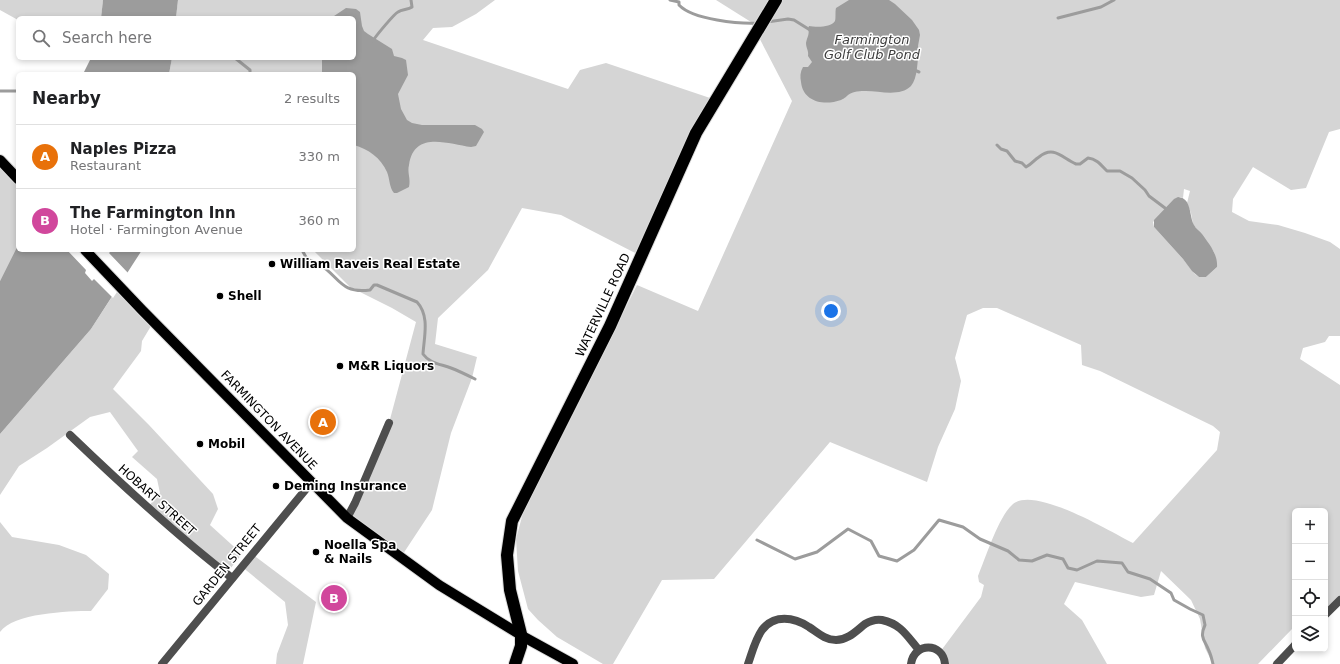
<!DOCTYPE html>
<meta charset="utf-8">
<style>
:root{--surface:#fff;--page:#f2f2f2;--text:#202124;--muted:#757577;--line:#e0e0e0;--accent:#000}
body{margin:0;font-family:"DejaVu Sans",sans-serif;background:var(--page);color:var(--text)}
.controls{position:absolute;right:12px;bottom:12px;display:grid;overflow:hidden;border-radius:6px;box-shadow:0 2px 6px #0003}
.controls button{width:36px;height:36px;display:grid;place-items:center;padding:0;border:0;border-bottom:1px solid var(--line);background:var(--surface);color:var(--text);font:20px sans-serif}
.you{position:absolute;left:831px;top:311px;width:14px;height:14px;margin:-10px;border:3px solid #fff;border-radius:50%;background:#1a73e8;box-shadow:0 0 0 6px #1a73e833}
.badge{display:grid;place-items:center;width:26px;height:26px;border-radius:50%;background:var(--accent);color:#fff;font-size:13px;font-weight:700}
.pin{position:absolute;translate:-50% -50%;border:2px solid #fff;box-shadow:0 1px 4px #0006}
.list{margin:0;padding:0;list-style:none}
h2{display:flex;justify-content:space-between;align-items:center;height:52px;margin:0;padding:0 16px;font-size:17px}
h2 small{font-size:13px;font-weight:400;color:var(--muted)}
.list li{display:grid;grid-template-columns:26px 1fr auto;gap:12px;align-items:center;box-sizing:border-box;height:64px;padding:0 16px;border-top:1px solid var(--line)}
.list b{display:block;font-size:15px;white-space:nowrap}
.list p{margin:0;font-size:13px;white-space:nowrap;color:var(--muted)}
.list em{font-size:13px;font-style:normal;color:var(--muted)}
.icon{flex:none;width:22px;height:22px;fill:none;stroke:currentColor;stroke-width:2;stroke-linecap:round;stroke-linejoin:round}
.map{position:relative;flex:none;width:1340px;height:664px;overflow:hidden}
.search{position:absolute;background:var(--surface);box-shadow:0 2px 6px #0003;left:16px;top:16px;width:340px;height:44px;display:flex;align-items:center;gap:10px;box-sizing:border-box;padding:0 14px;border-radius:6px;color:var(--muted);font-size:15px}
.panel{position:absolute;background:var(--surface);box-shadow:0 2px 6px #0003;left:16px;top:72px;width:340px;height:180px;border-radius:6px}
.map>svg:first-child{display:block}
.green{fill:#d5d5d5;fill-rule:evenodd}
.water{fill:#9c9c9c}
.pier{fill:#fff}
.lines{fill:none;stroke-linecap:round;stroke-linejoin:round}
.stream{stroke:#9c9c9c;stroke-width:3}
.primary-casing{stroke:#dbdbdb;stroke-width:12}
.highway-casing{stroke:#dbdbdb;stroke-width:14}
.street{stroke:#4e4e4e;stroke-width:8}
.primary{stroke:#000;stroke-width:10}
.highway{stroke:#000;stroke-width:12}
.poi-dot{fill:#000;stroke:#fff;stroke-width:1.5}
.labels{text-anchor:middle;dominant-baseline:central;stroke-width:3;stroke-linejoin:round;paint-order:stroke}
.poi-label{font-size:12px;font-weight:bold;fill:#000;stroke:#fff;text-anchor:start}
.street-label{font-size:12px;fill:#000;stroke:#fff}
.water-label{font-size:13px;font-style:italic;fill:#3d3d3d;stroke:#fff}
</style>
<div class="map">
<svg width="1340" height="664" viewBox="0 0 1340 664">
<rect width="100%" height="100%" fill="#fff"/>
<g class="green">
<path d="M0 0H103L101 18H18V20L0 10Z"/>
<path d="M178 0H495L476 14 452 27 433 28 423 40 568 89 580 70 606 63 716 100 641 256 561 215 522 208 488 270 438 318 435 344 477 357 472 378 451 433 432 510 401 557 347 518 389 423 416 322 392 308 350 287 313 250H354V74H169L172 58H354V18H176Z"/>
<path d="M716 0H1340V129L1329 132 1306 188 1291 190 1253 167 1233 199 1232 212 1249 221 1278 225 1305 233 1330 242 1340 249V336H1329L1325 342 1303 348 1300 359 1340 385V600L1325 615V511H1295V631L1292 629 1258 664H1213L1205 648 1200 619 1191 600 1161 571 1154 595 1141 597 1075 582 1064 604 1082 620 1107 664H945L940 652 981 597 984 585 979 582 978 576C986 557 998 518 1012 505 1032 484 1111 532 1133 543L1217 450 1220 432 1213 426 1100 371 1082 365 1081 345 997 308H983L967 315 955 358 961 381 955 409 938 447 927 482 830 442 714 579 662 580 613 664H603L557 637 538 620 528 609 518 571 516 539 524 509 637 285 698 311 792 101 751 22ZM1184 189 1190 191 1187 203 1191 213 1193 224 1214 252 1217 267 1206 277H1199L1195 274 1183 259 1154 227 1153 222 1180 197 1183 198Z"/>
<path d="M0 160 18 179V245L0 281Z"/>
<path d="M119 286 154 321 142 341 141 351 113 389 149 425 213 494 218 509 210 525 242 554 226 574 147 508 160 493 157 479 132 457 138 451 110 412 90 417 47 448 19 466 0 495V434L91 329Z"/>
<path d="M0 522 12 537 59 545 86 555 109 574 108 589 91 611C68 611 13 613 0 632Z"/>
<path d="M252 554 316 602 303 664H276L277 654 288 625 285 602 241 566Z"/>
</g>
<g class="water">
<path d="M103 0H178L176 18H101Z"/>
<path d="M849 0H889L895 4 912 20 919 30 920 35 918 46 919 51C917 61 918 78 911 86 900 97 880 91 866 91 861 91 853 91 848 95 846 97 845 98 841 100 824 106 803 102 801 82 800 77 800 72 803 67H808L812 62 808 56C809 51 806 48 806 43 807 37 810 34 808 29L809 26C815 27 831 28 835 21 836 18 835 12 836 8Z"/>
<path d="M346 8 356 9 360 12 362 26 364 31 368 34 392 49 394 56 402 58 406 60 408 75 398 94 401 109 407 120 412 123 422 125H475L482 129 484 132 476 146 471 147C448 144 414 130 409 165 407 172 411 179 409 187L397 193H394C389 187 390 179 387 172 381 158 368 149 354 145V74H322V58H354V18H331Z"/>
<path d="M91 58H172L169 74H83Z"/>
<path d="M1178 197C1192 198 1189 216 1194 225 1196 229 1200 231 1202 234 1209 244 1218 254 1217 267L1206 277H1199L1192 271 1183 259 1154 227V220L1174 199Z"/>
<path d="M18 245V250H142L91 329 0 434V281Z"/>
</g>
<path class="pier" d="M67 250H109L110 252 109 253 129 274 113 298 94 279 92 281 85 273 86 270Z"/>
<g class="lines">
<g class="stream">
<path d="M670 0 679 2V5C693 20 740 24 759 23"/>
<path d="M1058 18 1101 7 1114 0"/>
<path d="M767 22 788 19 794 20 810 30"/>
<path d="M373 41C374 38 394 14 398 12 402 9 408 10 412 7L411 0"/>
<path d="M235 58 250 70V74"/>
<path d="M912 69 919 72"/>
<path d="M0 91H18"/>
<path d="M997 145 1001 149 1007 151 1015 161 1022 163 1026 167C1032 164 1034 160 1039 157 1054 145 1062 158 1076 164H1080L1088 158C1097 159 1101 165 1107 171H1120L1132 178 1145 190 1149 196 1165 208"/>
<path d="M302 250 307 259C311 261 315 262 319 264 340 277 340 294 370 290L374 285H377L417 302C430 316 424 337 423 354 430 364 441 364 451 368 459 371 467 375 475 379"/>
<path d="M757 540 795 559 817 552 848 529 871 541 879 556 897 561 914 550 939 520 963 527 980 539 1008 551 1019 560 1032 561 1047 555 1063 559 1068 568 1077 570 1097 561 1122 563 1128 572 1150 579 1171 593 1174 600 1190 609 1203 615 1205 625C1199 638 1205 640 1209 651 1211 655 1212 660 1213 664"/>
</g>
<g class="primary-casing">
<g id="primary">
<path d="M0 160 18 179"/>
<path d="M85 250 142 310 347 518 439 585 524 637 573 664"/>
</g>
</g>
<g class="highway-casing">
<path id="highway" d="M515 664 521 646V634L510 590 507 555 512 521 610 326 696 133 776 0"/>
</g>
<g class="street">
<path d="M70 435C122 485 175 534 232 578"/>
<path d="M347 518 355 503 389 423"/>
<path d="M1325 615 1340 600"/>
<path d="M162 664 311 483"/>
<path d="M748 664C752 653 755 640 762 630 774 614 794 617 809 627 817 632 825 640 836 640 848 640 856 631 865 624 870 621 876 619 882 620 901 624 907 636 919 650"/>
<path d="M911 664C914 642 943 642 945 664"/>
<path d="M1277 664 1295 645"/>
</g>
<use href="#primary" class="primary"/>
<use href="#highway" class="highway"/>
</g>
<g class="poi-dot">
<circle cx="272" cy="264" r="4"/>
<circle cx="220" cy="296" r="4"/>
<circle cx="340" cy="366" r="4"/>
<circle cx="200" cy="444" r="4"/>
<circle cx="276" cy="486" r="4"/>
<circle cx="316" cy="552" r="4"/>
</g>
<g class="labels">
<g class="poi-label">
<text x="280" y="264">William Raveis Real Estate</text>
<text x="228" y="296">Shell</text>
<text x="348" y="366">M&amp;R Liquors</text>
<text x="208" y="444">Mobil</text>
<text x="284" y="486">Deming Insurance</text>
<text x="324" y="545">Noella Spa<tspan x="324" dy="14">&amp; Nails</tspan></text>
</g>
<g class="street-label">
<text transform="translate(603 305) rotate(-65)">WATERVILLE ROAD</text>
<text transform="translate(269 420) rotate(46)">FARMINGTON AVENUE</text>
<text transform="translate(157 500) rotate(42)">HOBART STREET</text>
<text transform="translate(227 565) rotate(-51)">GARDEN STREET</text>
</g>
<g class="water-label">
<text x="872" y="39">Farmington<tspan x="872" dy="15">Golf Club Pond</tspan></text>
</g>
</g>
</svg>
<div class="controls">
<button>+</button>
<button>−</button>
<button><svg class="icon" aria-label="locate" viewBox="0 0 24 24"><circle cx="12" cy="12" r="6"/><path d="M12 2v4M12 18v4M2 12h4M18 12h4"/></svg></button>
<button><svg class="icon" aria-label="layers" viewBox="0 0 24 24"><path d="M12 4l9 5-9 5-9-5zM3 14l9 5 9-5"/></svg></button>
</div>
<div class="you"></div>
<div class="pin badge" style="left:323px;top:422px;background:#e8710a">A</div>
<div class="pin badge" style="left:334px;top:598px;background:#d1479c">B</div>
<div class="search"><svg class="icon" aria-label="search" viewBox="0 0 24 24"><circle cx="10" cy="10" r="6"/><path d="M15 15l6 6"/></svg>Search here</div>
<section class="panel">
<h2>Nearby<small>2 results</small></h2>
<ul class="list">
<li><span class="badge" style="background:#e8710a">A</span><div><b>Naples Pizza</b><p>Restaurant</p></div><em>330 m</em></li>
<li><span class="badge" style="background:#d1479c">B</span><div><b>The Farmington Inn</b><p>Hotel · Farmington Avenue</p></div><em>360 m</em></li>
</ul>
</section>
</div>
